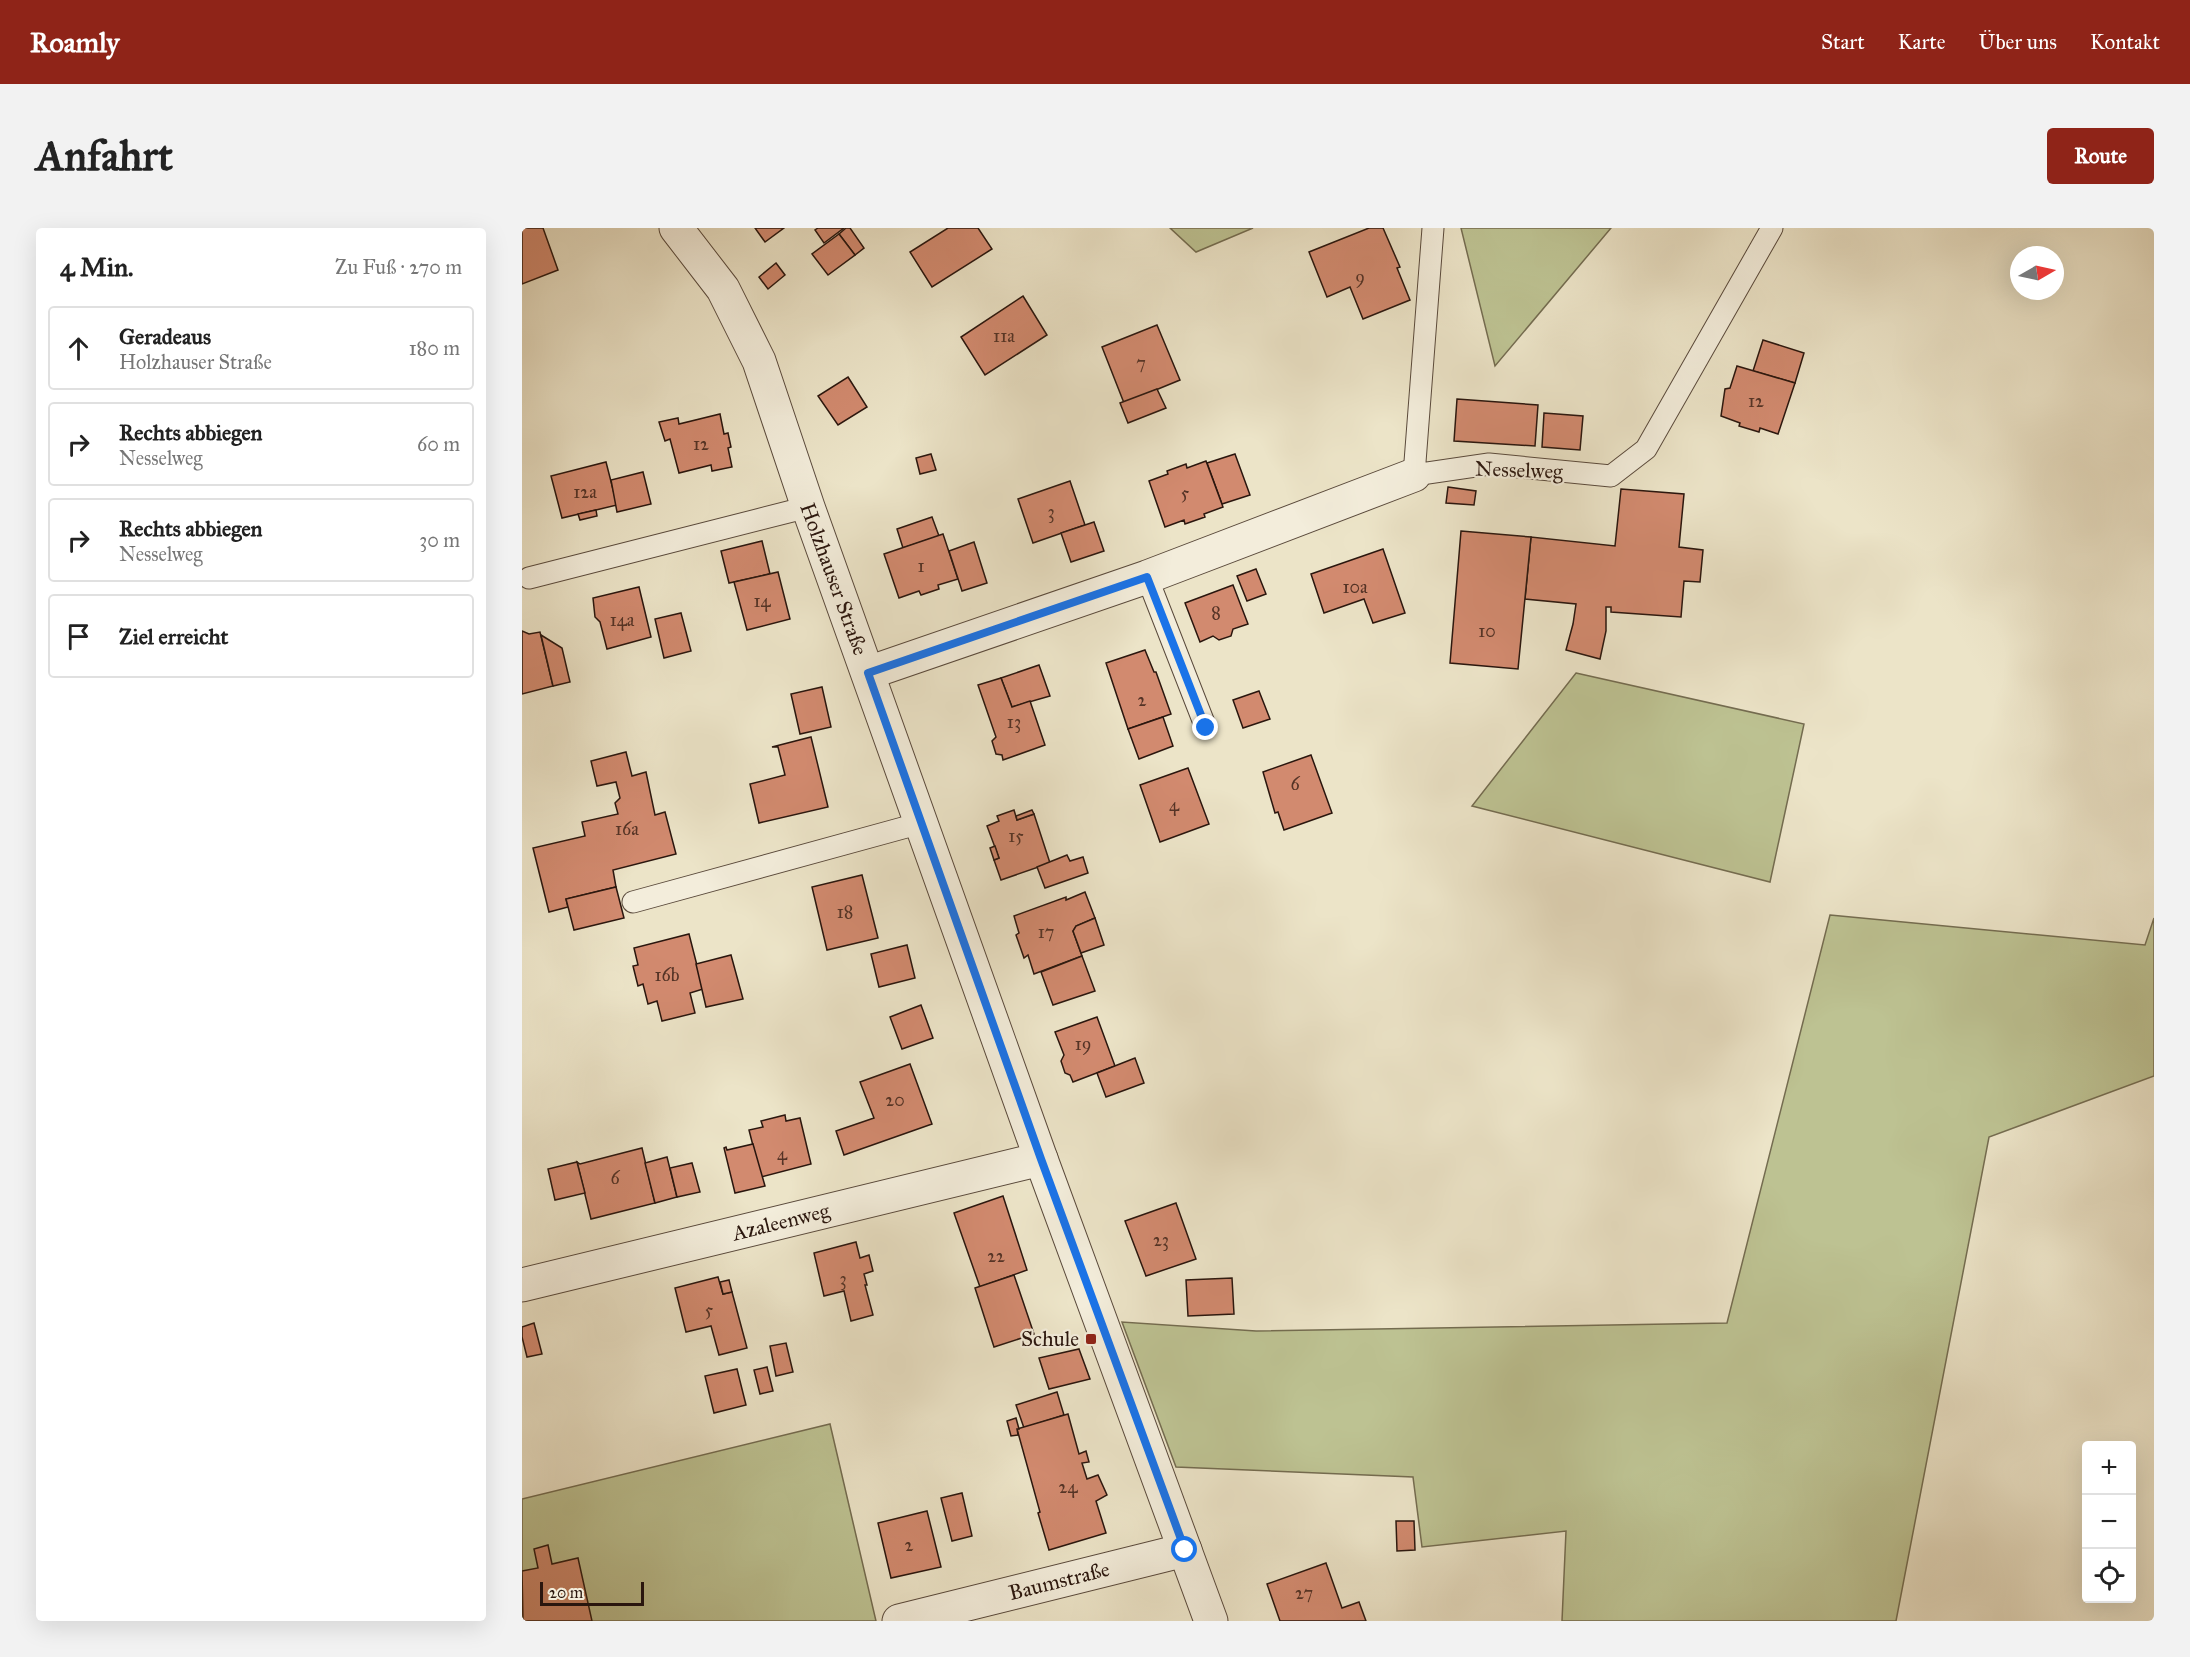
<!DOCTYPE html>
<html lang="de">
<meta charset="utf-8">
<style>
:root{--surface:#fff;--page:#f2f2f2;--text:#222;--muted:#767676;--line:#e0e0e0;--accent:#8f2418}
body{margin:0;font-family:"IM FELL Great Primer",serif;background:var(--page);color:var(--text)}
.controls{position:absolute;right:18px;bottom:18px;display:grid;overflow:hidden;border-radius:6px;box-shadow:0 6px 24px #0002}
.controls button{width:54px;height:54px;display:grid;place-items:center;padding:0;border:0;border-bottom:2px solid var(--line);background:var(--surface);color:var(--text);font:30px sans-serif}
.compass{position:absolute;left:1488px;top:18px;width:54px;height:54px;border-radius:50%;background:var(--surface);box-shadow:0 6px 24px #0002;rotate:81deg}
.scale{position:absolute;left:18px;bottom:15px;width:104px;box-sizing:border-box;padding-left:6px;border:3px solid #2a160e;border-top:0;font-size:16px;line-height:21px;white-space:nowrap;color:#2a160e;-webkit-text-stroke:4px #f3eddb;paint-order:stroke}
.stop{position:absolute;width:18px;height:18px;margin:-14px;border:4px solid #1a73e8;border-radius:50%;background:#fff}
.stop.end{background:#1a73e8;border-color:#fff;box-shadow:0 2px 6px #0008}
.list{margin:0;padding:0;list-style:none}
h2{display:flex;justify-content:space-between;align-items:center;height:78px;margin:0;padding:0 24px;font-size:26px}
h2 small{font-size:20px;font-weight:400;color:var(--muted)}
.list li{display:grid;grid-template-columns:39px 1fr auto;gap:18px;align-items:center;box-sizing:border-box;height:84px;margin:0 12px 12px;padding:0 12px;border:2px solid var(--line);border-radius:6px}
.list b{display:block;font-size:22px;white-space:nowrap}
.list p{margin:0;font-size:20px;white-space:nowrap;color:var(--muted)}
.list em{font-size:20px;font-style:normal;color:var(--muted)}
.icon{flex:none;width:33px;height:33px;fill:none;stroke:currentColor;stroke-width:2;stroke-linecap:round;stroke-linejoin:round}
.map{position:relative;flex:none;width:1632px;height:1393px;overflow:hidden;border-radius:6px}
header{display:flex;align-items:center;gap:36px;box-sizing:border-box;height:84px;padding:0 30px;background:var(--accent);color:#fff}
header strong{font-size:28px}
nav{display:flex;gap:33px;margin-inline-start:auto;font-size:21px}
.intro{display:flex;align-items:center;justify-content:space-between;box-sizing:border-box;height:144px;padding:0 36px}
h1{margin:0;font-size:42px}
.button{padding:15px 27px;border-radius:6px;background:var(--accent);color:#fff;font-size:21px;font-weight:700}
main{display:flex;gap:36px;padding:0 36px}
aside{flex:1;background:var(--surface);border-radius:6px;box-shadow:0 6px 24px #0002}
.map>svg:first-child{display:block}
.green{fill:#bdc292;stroke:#746c50;stroke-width:1.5}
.building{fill:#d28a6f;stroke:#2a160e;stroke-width:1.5}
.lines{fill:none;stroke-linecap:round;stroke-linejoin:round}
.service-casing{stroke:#5a4a3c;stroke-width:23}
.minor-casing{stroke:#5a4a3c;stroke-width:35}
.service{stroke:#f3eddb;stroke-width:21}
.minor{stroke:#f3eddb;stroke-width:33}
.route{stroke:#1a73e8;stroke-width:8}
.poi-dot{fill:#8f2418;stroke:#f3eddb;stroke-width:2}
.labels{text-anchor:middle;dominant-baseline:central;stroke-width:4.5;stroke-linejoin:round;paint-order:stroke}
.number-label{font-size:18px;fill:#543326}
.street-label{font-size:21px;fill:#2a160e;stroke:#f3eddb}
.poi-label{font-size:21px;fill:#2a160e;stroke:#f3eddb;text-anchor:end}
</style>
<header>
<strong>Roamly</strong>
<nav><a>Start</a><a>Karte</a><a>Über uns</a><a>Kontakt</a></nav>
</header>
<div class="intro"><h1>Anfahrt</h1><a class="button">Route</a></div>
<main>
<aside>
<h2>4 Min.<small>Zu Fuß · 270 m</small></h2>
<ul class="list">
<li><svg class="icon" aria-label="ahead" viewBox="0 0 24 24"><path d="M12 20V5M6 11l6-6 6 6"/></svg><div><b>Geradeaus</b><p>Holzhauser Straße</p></div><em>180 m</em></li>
<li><svg class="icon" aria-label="right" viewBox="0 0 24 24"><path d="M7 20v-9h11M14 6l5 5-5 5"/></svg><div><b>Rechts abbiegen</b><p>Nesselweg</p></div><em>60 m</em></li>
<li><svg class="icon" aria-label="right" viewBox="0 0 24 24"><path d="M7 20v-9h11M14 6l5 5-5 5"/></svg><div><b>Rechts abbiegen</b><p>Nesselweg</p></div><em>30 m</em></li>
<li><svg class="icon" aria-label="arrive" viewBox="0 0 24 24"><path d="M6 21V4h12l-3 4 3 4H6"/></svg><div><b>Ziel erreicht</b></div></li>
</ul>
</aside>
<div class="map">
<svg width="1632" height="1393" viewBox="0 0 1632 1393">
<rect width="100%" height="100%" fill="#ece4c8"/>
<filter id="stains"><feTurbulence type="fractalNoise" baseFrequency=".00333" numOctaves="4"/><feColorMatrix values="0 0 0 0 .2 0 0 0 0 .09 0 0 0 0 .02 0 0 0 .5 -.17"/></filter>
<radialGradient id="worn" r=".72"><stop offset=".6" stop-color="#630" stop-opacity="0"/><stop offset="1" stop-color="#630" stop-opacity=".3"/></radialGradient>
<g class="green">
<path d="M648 0H731L674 24Z"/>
<path d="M939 0H1089L973 138Z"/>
<path d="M1054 445 1282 496 1248 654 950 578Z"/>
<path d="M1308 687 1623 717 1632 690V848L1467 909 1374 1393H1040L1044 1303 900 1319 891 1249 654 1239 600 1094 734 1103 1205 1095Z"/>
<path d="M308 1196 354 1393H0V1271Z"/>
</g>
<g class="building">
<path d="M0 0H21L36 42 0 56Z"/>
<path d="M233 0H262L243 14Z"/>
<path d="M296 0H322L302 15 293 2Z"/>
<path d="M324 0H328L342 20 333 27 317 6Z"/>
<path d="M426 0H456L470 21 410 59 388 24Z"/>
<path d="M847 0H861L878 39 875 40 888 72 841 91 828 59 805 69 787 24Z"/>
<path d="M317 6 333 27 306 47 290 26Z"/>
<path d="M254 35 263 47 246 61 237 49Z"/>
<path d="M501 68 525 107 463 147 439 109Z"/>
<path d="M635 97 658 152 602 175 580 119Z"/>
<path d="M1241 112 1282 125 1273 155 1231 143Z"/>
<path d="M1215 138 1273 155 1256 206 1238 200 1237 204 1217 198 1218 195 1199 188 1203 161 1208 160Z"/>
<path d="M326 149 345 179 316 197 296 168Z"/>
<path d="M635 161 644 180 606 195 598 175Z"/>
<path d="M935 171 1016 177 1013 218 932 213Z"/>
<path d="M1022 185 1061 188 1058 222 1020 219Z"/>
<path d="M198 186 202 206 206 205 209 219 206 220 210 239 190 243 189 237 157 245 148 211 143 213 137 194 156 190 157 196Z"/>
<path d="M409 226 414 242 398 246 394 230Z"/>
<path d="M713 226 728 267 700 276 685 235Z"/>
<path d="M684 233 701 279 682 286 683 289 663 296 662 292 643 299 627 253 646 246 645 243 664 236 665 240Z"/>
<path d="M84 234 95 277 40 290 29 248Z"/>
<path d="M121 244 129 276 95 284 89 252Z"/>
<path d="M548 253 563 297 511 315 496 271Z"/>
<path d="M926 259 954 263 952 277 924 275Z"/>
<path d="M1099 261 1162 266 1157 319 1181 322 1178 354 1162 353 1159 389 1089 384V379H1084V403L1078 431 1044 422 1051 396 1054 376 1003 371 1009 309 1093 318Z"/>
<path d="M74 282 75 288 58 292 56 286Z"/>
<path d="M410 289 417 308 381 320 375 301Z"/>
<path d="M572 294 582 323 549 334 539 305Z"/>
<path d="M939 303 1009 309 996 441 928 435Z"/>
<path d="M421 306 436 351 416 357 417 361 399 367 397 363 377 370 362 326Z"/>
<path d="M240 313 248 346 207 355 199 323Z"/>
<path d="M452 314 465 355 440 363 427 323Z"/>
<path d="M861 321 883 385 851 395 842 371 802 385 789 346Z"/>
<path d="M734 341 744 366 725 373 715 348Z"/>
<path d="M256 344 268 391 225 402 212 354Z"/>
<path d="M711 357 726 396 711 401 709 408 697 412 691 408 678 414 663 375Z"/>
<path d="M117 359 129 409 85 421 78 394 73 389 71 370Z"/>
<path d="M159 385 169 423 142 430 133 391Z"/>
<path d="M0 403 7 406 18 404 31 458 0 466Z"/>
<path d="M19 407 40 420 48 454 31 458Z"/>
<path d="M623 422 632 444H634L649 486 606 501 584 435Z"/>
<path d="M517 437 528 468 490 479 479 450Z"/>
<path d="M479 450 490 479 508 473 523 517 481 532 480 527 474 526 470 513 474 509 456 457Z"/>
<path d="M300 459 309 499 278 506 269 466Z"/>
<path d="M737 463 748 491 721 500 711 472Z"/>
<path d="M641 489 651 518 617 531 606 501Z"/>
<path d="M289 509 306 579 237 595 228 556 263 547 256 519H250Z"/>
<path d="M104 524 110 548 124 544 133 587 143 584 154 626 91 642 94 659 44 671 46 679 27 684 11 620 63 608 60 594 96 586 93 575 98 570 94 554 75 558 69 533Z"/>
<path d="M789 527 810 585 762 602 756 584 753 585 741 544Z"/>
<path d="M666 540 687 596 638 614 618 557Z"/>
<path d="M492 582 495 592 512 586 528 635 479 652 472 632 477 630 465 598 477 593 475 588Z"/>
<path d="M510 582 512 586 495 592 494 588Z"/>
<path d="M473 618 477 630 472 632 468 620Z"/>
<path d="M545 627 548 633 561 629 566 645 523 660 515 639Z"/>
<path d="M340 647 356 710 305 722 290 659Z"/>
<path d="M94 659 102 690 52 702 44 671Z"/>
<path d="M563 664 573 690 554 698 551 703 560 728 512 746 506 727 502 730 494 707 497 705 492 688 544 669V672Z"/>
<path d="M573 690 582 717 559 725 551 703 554 698Z"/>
<path d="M167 706 181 761 168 765 173 785 140 793 135 773 126 776 121 756 116 758 111 738 116 737 112 720Z"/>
<path d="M385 717 393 750 357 759 349 726Z"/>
<path d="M209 727 221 771 184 779 174 736Z"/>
<path d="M560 728 573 763 531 777 519 744Z"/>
<path d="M399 777 411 810 380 821 368 789Z"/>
<path d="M575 789 593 838 551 854 548 847 543 845 539 833 542 827 533 804Z"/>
<path d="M613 830 622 855 584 869 575 845Z"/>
<path d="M388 836 410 896 322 927 314 903 352 890 338 854Z"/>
<path d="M263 887 264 893 278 890 289 936 239 949 227 902 241 899 239 893Z"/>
<path d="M231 916 243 958 213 965 202 920 204 919 205 922Z"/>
<path d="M120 920 133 975 69 991 55 934 58 936Z"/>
<path d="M145 929 155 969 133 975 123 935Z"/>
<path d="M55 934 63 965 33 972 26 941Z"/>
<path d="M170 935 178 964 155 969 148 940Z"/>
<path d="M481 968 505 1042 458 1059 432 985Z"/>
<path d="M654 975 674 1031 624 1048 603 993Z"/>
<path d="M334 1014 338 1030 347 1027 351 1043 342 1046 345 1057H343L351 1087 329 1093 322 1063 302 1068 292 1025Z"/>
<path d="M492 1047 512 1106 472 1119 453 1060Z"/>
<path d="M196 1049 201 1066 210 1064 225 1120 197 1127 189 1098 164 1104 153 1060Z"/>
<path d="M710 1050 712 1086 666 1088 664 1052Z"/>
<path d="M207 1052 210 1064 201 1066 198 1054Z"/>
<path d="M12 1095 20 1126 5 1129 0 1109V1099Z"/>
<path d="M264 1115 271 1144 254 1148 248 1118Z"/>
<path d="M557 1121 568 1151 527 1161 517 1130Z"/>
<path d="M245 1139 251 1163 238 1166 232 1142Z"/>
<path d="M215 1141 224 1177 192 1185 183 1148Z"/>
<path d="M535 1164 542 1187 502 1200 494 1177Z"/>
<path d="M546 1186 557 1226 564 1223 567 1234 560 1235 565 1251 576 1247 585 1267 574 1273 584 1305 527 1322 516 1285 518 1284 495 1201Z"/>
<path d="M494 1190 497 1201H495L496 1207 489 1208 485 1193Z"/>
<path d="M440 1265 450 1308 430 1313 419 1270Z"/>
<path d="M405 1283 419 1339 369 1350 356 1295Z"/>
<path d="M874 1293H892L893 1322 875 1323Z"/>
<path d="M26 1317 30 1336 56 1330 70 1393H1L0 1343 16 1340 12 1321Z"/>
<path d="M804 1335 820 1380 837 1374 844 1393H758L745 1356Z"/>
</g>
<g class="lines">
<g class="service-casing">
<g id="service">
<path d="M911 0 892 247 967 236 1089 248 1124 221 1250 0"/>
<path d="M625 349 684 500"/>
<path d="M7 350 286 279"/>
<path d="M111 674 399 595"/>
</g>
</g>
<g class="minor-casing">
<g id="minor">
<path d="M154 0 201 61 237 133 286 279 519 931 689 1393"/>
<path d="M346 445 625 349 892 247"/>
<path d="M0 1057 519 931"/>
<path d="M377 1393 663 1322"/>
</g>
</g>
<use href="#service" class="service"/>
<use href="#minor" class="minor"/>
</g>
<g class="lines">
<path class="route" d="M663 1322 519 931 346 445 625 349 684 500"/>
</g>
<rect class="poi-dot" x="563" y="1105" width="12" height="12" rx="3"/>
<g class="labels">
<g class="number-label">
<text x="838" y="49">9</text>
<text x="482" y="108">11a</text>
<text x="619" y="135">7</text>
<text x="1234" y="173">12</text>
<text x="179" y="216">12</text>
<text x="63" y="264">12a</text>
<text x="663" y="265">5</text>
<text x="529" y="284">3</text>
<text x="399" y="338">1</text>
<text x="833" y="359">10a</text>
<text x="240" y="373">14</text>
<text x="694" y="385">8</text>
<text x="100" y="392">14a</text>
<text x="965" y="403">10</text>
<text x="620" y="472">2</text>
<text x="492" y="494">13</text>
<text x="773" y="556">6</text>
<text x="652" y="577">4</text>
<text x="105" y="601">16a</text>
<text x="494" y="608">15</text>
<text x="323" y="684">18</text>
<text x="524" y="704">17</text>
<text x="145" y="747">16b</text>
<text x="561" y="816">19</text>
<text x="373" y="872">20</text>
<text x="260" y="926">4</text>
<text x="93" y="950">6</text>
<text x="639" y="1012">23</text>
<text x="474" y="1028">22</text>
<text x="321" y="1051">3</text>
<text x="187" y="1082">5</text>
<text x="546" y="1259">24</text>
<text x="387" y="1317">2</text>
<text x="782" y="1365">27</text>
</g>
<g class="street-label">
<text transform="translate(997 242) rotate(2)">Nesselweg</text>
<text transform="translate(312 351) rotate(70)">Holzhauser Straße</text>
<text transform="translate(259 994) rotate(-14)">Azaleenweg</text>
<text transform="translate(537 1353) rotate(-14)">Baumstraße</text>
</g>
<g class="poi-label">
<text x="557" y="1111">Schule</text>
</g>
</g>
<rect width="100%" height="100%" filter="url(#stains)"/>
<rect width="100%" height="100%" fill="url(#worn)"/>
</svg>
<div class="controls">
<button>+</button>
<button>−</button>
<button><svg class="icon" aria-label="locate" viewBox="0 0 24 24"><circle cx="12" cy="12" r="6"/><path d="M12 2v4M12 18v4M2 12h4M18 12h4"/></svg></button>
</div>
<svg class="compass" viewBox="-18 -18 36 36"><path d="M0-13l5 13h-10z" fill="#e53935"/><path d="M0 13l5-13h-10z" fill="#767676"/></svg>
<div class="scale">20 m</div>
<div class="stop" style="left:663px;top:1322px"></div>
<div class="stop end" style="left:684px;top:500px"></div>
</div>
</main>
